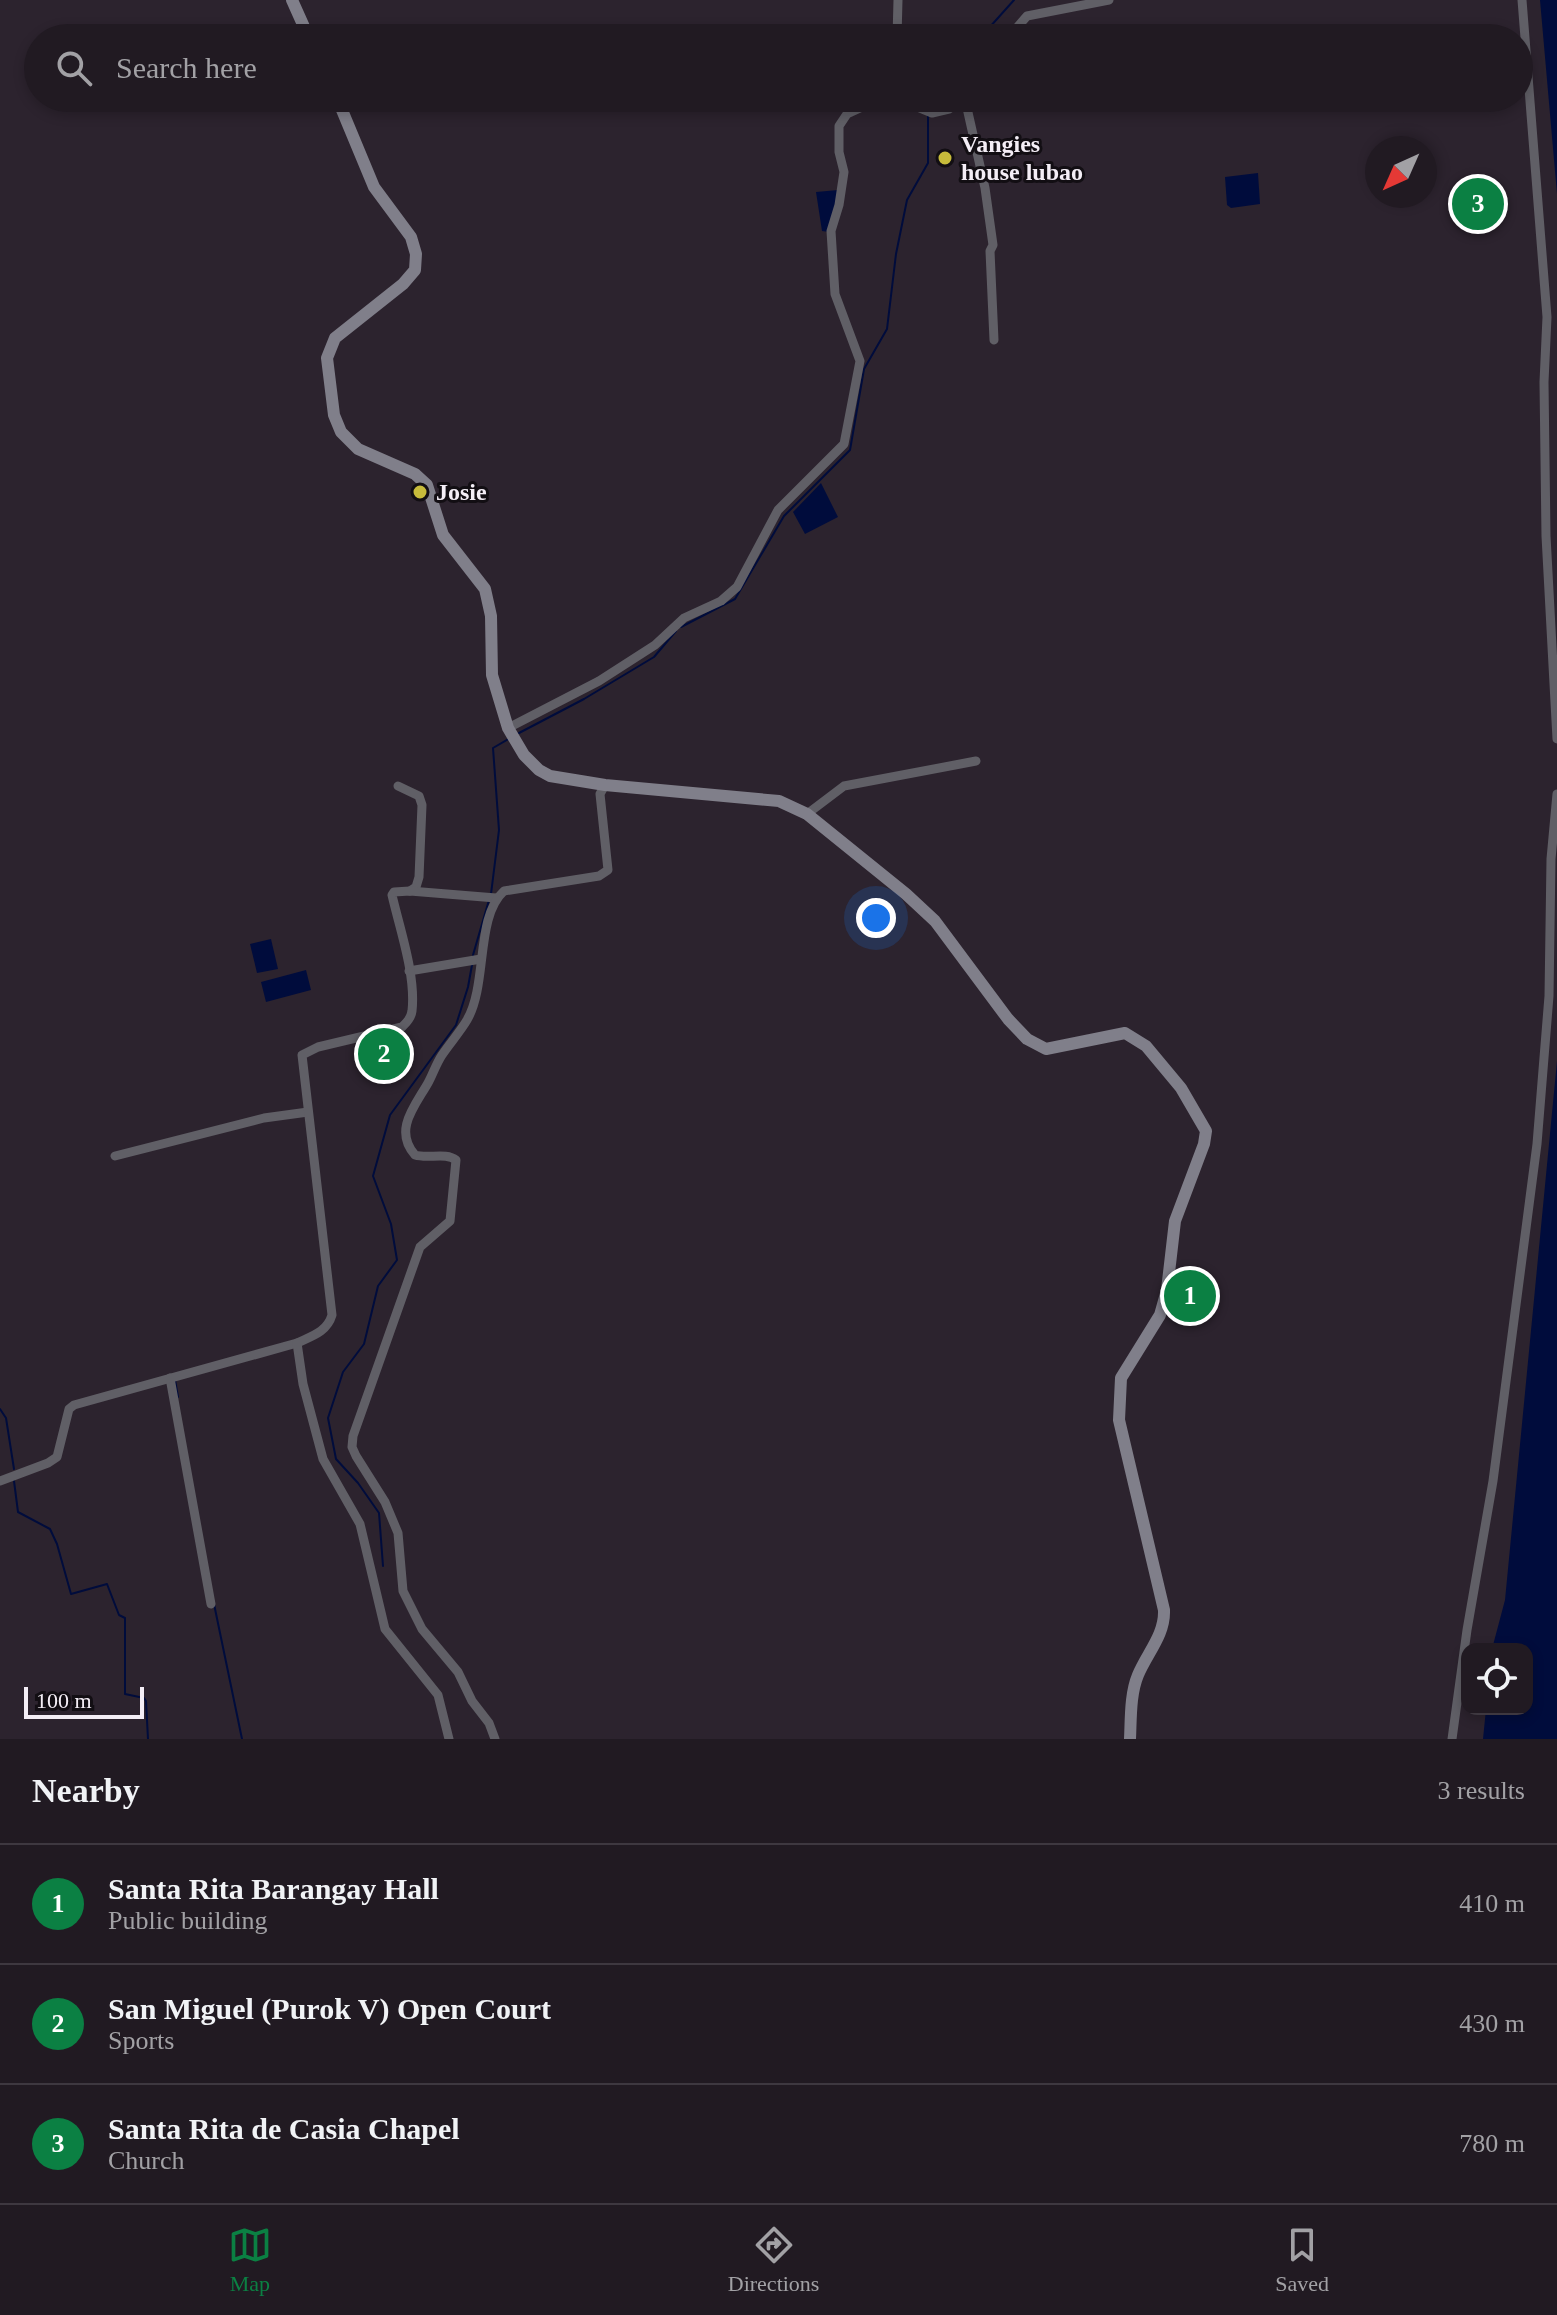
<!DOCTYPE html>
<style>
:root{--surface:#211a22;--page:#29232a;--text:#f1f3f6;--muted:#a2a1a5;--line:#3e3840;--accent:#0b8043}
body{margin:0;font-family:Georgia,serif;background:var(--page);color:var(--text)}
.controls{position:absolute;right:24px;bottom:24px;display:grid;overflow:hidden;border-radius:16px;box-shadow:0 4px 12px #0003}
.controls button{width:72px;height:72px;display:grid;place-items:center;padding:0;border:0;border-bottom:2px solid var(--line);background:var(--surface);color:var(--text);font:40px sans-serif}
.compass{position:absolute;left:1365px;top:136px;width:72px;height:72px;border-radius:50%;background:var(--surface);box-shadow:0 4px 12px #0003;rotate:225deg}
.scale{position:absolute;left:24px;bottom:20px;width:120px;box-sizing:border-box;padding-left:8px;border:4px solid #f4eef6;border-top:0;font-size:22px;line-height:28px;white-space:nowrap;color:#f4eef6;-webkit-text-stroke:6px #120e13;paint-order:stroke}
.you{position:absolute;left:876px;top:918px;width:28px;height:28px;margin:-20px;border:6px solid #fff;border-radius:50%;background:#1a73e8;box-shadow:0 0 0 12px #1a73e833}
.badge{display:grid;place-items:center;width:52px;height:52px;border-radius:50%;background:var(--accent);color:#fff;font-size:26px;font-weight:700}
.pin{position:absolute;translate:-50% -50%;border:4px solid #fff;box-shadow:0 2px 8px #0006}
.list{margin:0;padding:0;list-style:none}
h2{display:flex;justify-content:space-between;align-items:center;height:104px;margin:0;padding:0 32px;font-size:34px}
h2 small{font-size:26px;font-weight:400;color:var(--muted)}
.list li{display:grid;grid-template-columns:52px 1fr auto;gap:24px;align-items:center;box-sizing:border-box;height:120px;padding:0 32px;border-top:2px solid var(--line)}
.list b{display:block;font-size:30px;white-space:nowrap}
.list p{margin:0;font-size:26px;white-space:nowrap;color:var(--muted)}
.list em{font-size:26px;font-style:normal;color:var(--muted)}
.icon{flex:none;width:44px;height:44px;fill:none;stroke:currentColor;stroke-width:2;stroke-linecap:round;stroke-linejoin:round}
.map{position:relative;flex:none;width:1557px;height:1739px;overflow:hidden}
.search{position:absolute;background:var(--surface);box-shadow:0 4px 12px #0003;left:24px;right:24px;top:24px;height:88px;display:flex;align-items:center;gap:20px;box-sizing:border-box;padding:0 28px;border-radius:44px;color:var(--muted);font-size:30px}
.sheet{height:464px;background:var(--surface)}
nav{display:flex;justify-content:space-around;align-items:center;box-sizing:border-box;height:112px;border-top:2px solid var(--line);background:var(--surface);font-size:22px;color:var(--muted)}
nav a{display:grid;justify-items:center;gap:4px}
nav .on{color:var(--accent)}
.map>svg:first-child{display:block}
.green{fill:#602128}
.water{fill:#000c3c}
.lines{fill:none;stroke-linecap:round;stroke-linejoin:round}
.stream{stroke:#000c3c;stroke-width:2}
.street{stroke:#605f66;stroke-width:9}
.secondary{stroke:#807f8a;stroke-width:12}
.poi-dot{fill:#c7bb3b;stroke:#120e13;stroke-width:3}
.labels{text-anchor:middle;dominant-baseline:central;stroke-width:6;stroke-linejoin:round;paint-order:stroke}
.poi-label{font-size:24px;font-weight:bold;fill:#f4eef6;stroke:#120e13;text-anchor:start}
</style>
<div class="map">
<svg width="1557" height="1739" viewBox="0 0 1557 1739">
<rect width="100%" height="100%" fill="#2c232e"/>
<path class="green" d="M389 1034 396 1070 379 1074 371 1038Z"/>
<g class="water">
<path d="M1540 0H1557V194Z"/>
<path d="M1258 173 1260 204 1231 208 1227 205 1225 177Z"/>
<path d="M838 190 829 232 822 231 816 192Z"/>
<path d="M821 483 838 517 805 534 793 512Z"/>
<path d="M271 939 278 969 257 973 250 944Z"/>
<path d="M306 970 311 990 266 1002 261 982Z"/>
<path d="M1557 1061V1739H1483L1486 1709H1527V1649H1492L1505 1600Z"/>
</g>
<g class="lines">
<g class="stream">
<path d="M980 38 1014 0"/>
<path d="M929 108 933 98"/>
<path d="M681 627 735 599 784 516 850 450 864 369 887 329 896 254 907 200 928 163V114"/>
<path d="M519 733 584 699 654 657 676 631"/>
<path d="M491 894 499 830 493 748 510 738"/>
<path d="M473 955 489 900"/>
<path d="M175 1380 178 1397"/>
<path d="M0 1409 6 1418 14 1469"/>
<path d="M14 1481 18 1512 50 1529 57 1544 71 1594 107 1584 119 1615 125 1618V1694L144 1698 146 1701 148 1739"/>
<path d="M383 1566 379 1513 358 1483 336 1459 328 1418 343 1372 364 1344 378 1286 397 1260 391 1224 373 1176 390 1115 456 1025 468 987 472 965"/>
<path d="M214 1604 242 1739"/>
</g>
<g class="street">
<path d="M1522 0 1547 317 1544 382 1546 536 1557 739"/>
<path d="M897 38 898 0"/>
<path d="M1008 38 1027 16 1109 0"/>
<path d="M965 99 985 188 993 245 990 251 994 340"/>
<path d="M881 101 896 103 903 101 932 113 949 109 965 98"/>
<path d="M508 728 599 681 655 645 684 618 721 601 737 587 778 510 844 444 860 361 835 294 831 231 839 205 844 172 839 152V126L847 114 882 98"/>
<path d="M398 786 419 796 422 805 419 877 416 887 410 891"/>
<path d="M807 814 844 786 976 761"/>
<path d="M409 971 481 959"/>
<path d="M115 1156 264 1118 308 1112"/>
<path d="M170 1378 211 1604"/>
<path d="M0 1481 48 1463 57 1457 69 1409 74 1405 297 1343"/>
<path d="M449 1739 438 1695 385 1629 360 1524 323 1459 303 1384 297 1343C312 1336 327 1332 332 1315L302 1055 318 1047 402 1027C407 1022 411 1018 412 1011 416 975 400 930 392 895L394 892 410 891 496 898"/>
<path d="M495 1739 489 1723 472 1701 458 1672 422 1629 403 1591 398 1533 385 1502 356 1456 352 1447 353 1436 420 1247 450 1221 456 1160C446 1152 428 1159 415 1155 393 1130 415 1106 428 1083 433 1074 436 1064 442 1055 450 1043 460 1032 467 1020 488 984 475 917 504 891L599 876 608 870 600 794 605 785"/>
<path d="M1452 1739 1467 1630 1493 1481 1537 1144 1549 996 1551 859 1557 794"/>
</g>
<g class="secondary">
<path d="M292 0 309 38"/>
<path d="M337 98 374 187 411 237 416 254 415 270 403 284 335 338 327 358 334 415 341 432 358 449 415 474 427 485 443 535 485 589 491 616 492 675 508 728 524 755 539 770 550 776 605 785 779 801 807 814 906 894 935 921 1008 1019 1027 1039 1046 1049 1125 1033 1146 1046 1181 1088 1206 1131 1204 1144 1175 1221 1167 1290 1160 1315 1121 1378 1119 1420 1164 1610C1165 1635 1147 1653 1138 1675 1130 1694 1131 1719 1130 1739"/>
</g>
</g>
<g class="poi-dot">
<circle cx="945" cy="158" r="8"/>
<circle cx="420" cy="492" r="8"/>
</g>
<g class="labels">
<g class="poi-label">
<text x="961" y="144">Vangies<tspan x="961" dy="28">house lubao</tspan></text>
<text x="436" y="492">Josie</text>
</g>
</g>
</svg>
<div class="controls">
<button><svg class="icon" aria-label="locate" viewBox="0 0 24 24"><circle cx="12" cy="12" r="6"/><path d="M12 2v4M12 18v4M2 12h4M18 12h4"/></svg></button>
</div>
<svg class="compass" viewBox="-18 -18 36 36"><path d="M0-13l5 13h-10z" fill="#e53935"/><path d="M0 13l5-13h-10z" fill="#a2a1a5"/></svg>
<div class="scale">100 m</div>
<div class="you"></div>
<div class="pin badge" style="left:1190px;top:1296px">1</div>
<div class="pin badge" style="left:384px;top:1054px">2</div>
<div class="pin badge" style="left:1478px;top:204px">3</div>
<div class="search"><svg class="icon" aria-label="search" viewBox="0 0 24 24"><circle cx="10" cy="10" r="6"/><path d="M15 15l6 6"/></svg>Search here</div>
</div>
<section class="sheet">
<h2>Nearby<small>3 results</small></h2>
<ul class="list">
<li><span class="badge">1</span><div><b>Santa Rita Barangay Hall</b><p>Public building</p></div><em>410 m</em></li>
<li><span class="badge">2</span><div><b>San Miguel (Purok V) Open Court</b><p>Sports</p></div><em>430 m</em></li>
<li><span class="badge">3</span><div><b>Santa Rita de Casia Chapel</b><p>Church</p></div><em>780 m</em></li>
</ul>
</section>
<nav>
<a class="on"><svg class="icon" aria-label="map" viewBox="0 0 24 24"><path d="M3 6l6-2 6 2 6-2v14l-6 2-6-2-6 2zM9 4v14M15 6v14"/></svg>Map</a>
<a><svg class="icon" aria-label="directions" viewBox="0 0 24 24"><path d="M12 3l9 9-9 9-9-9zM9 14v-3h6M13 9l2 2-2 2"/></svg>Directions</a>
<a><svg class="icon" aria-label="saved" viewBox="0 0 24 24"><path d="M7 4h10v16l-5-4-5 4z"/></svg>Saved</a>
</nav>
